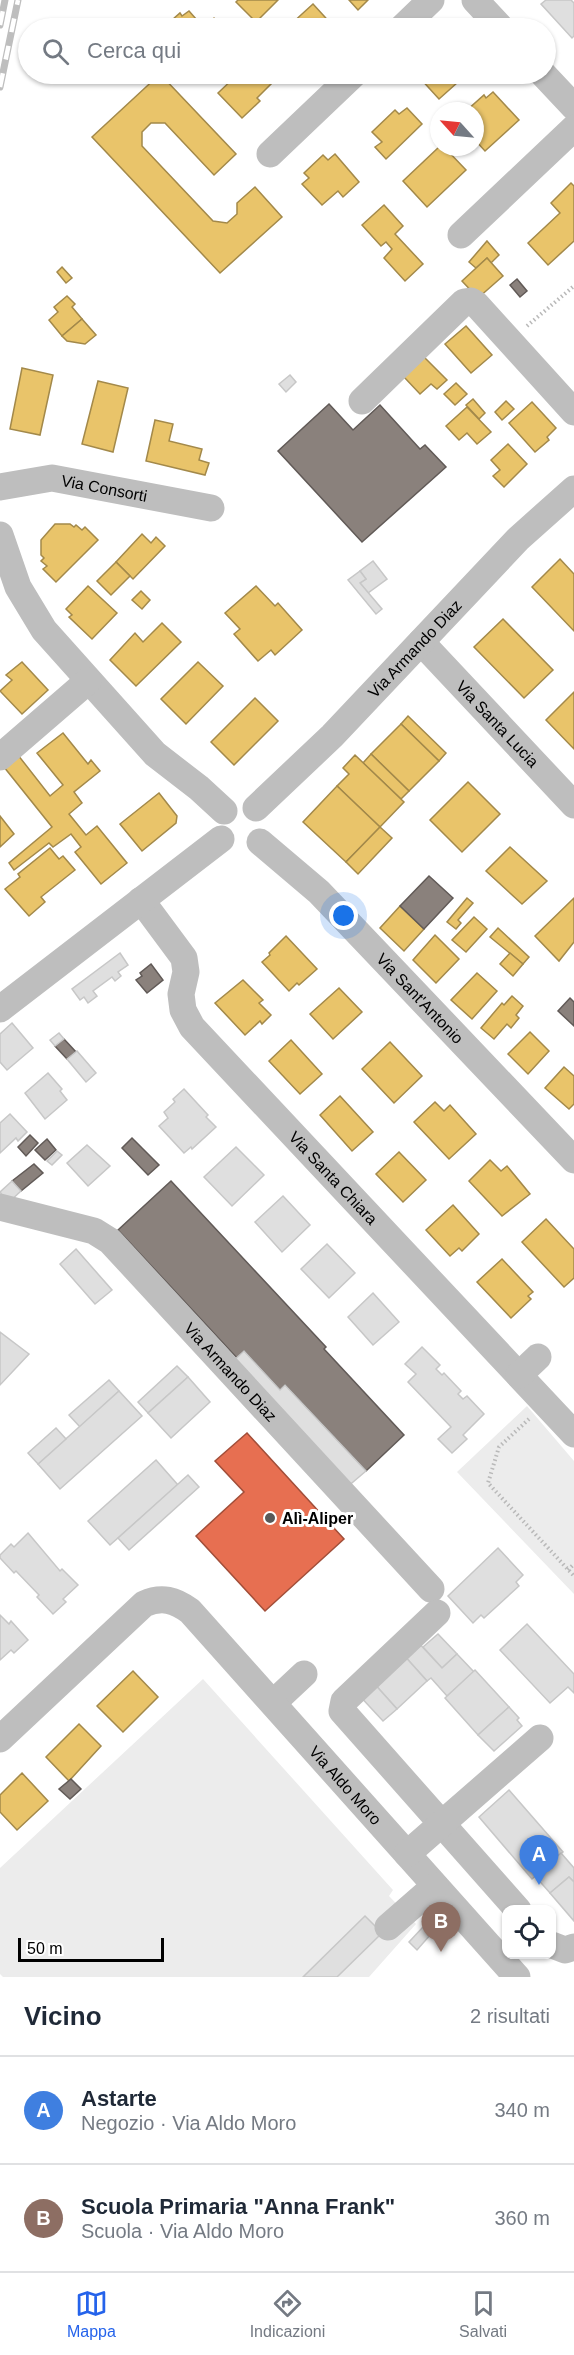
<!DOCTYPE html>
<html lang="it">
<meta charset="utf-8">
<style>
:root{--surface:#fff;--page:#f6f6f7;--text:#1f2937;--muted:#747a83;--line:#e0e1e3;--accent:#2563eb}
body{margin:0;font-family:Arial,sans-serif;background:var(--page);color:var(--text)}
.controls{position:absolute;right:18px;bottom:18px;display:grid;overflow:hidden;border-radius:12px;box-shadow:0 2px 4px #0004}
.controls button{width:54px;height:54px;display:grid;place-items:center;padding:0;border:0;border-bottom:2px solid var(--line);background:var(--surface);color:var(--text);font:30px sans-serif}
.compass{position:absolute;left:430px;top:102px;width:54px;height:54px;border-radius:50%;background:var(--surface);box-shadow:0 2px 4px #0004;rotate:297deg}
.scale{position:absolute;left:18px;bottom:15px;width:146px;box-sizing:border-box;padding-left:6px;border:3px solid #000;border-top:0;font-size:16px;line-height:21px;white-space:nowrap;color:#000;-webkit-text-stroke:4px #fff;paint-order:stroke}
.you{position:absolute;left:344px;top:916px;width:21px;height:21px;margin:-15px;border:4px solid #fff;border-radius:50%;background:#1a73e8;box-shadow:0 0 0 9px #1a73e833}
.badge{display:grid;place-items:center;width:39px;height:39px;border-radius:50%;background:var(--accent);color:#fff;font-size:20px;font-weight:700}
.pin{position:absolute;translate:-50% -50px;filter:drop-shadow(0 2px 3px #0008)}
.pin::after{content:'';position:absolute;top:32px;width:21px;height:18px;background:inherit;clip-path:polygon(0 0,100% 0,50% 100%)}
.list{margin:0;padding:0;list-style:none}
h2{display:flex;justify-content:space-between;align-items:center;height:78px;margin:0;padding:0 24px;font-size:26px}
h2 small{font-size:20px;font-weight:400;color:var(--muted)}
.list li{display:grid;grid-template-columns:39px 1fr auto;gap:18px;align-items:center;box-sizing:border-box;height:108px;padding:0 24px;border-top:2px solid var(--line)}
.list b{display:block;font-size:22px;white-space:nowrap}
.list p{margin:0;font-size:20px;white-space:nowrap;color:var(--muted)}
.list em{font-size:20px;font-style:normal;color:var(--muted)}
.icon{flex:none;width:33px;height:33px;fill:none;stroke:currentColor;stroke-width:2;stroke-linecap:round;stroke-linejoin:round}
.map{position:relative;flex:none;width:574px;height:1977px;overflow:hidden}
.search{position:absolute;background:var(--surface);box-shadow:0 2px 4px #0004;left:18px;right:18px;top:18px;height:66px;display:flex;align-items:center;gap:15px;box-sizing:border-box;padding:0 21px;border-radius:33px;color:var(--muted);font-size:22px}
.sheet{height:294px;background:var(--surface)}
nav{display:flex;justify-content:space-around;align-items:center;box-sizing:border-box;height:84px;border-top:2px solid var(--line);background:var(--surface);font-size:16px;color:var(--muted)}
nav a{display:grid;justify-items:center;gap:3px}
nav .on{color:var(--accent)}
.map>svg:first-child{display:block}
.green{fill:#ececec}
.homes{fill:#e9c46a;stroke:#a3894a;stroke-width:1.5}
.shops{fill:#e76f51;stroke:#a24e39;stroke-width:1.5}
.industry{fill:#8a817c;stroke:#615a57;stroke-width:1.5}
.building{fill:#dfdfdf;stroke:#c7c7c7;stroke-width:1.5}
.lines{fill:none;stroke-linecap:round;stroke-linejoin:round}
.path{stroke:#b9b9b9;stroke-width:4;stroke-dasharray:1.5 3;stroke-linecap:butt}
.minor{stroke:#bebebe;stroke-width:27}
.rail-casing{stroke:#bebebe;stroke-width:7}
.rail{stroke:#fff;stroke-width:4.5;stroke-dasharray:14;stroke-linecap:butt}
.poi-dot{fill:#595959;stroke:#fff;stroke-width:2}
.labels{text-anchor:middle;dominant-baseline:central;stroke-width:6;stroke-linejoin:round;paint-order:stroke}
.street-label{font-size:16px;fill:#000;stroke:#fff}
.poi-label{font-size:16px;font-weight:bold;fill:#000;stroke:#fff;text-anchor:start}
</style>
<div class="map">
<svg width="574" height="1977" viewBox="0 0 574 1977">
<rect width="100%" height="100%" fill="#fff"/>
<g class="green">
<path d="M527 1406 574 1461V1594L457 1472Z"/>
<path d="M203 1679 393 1890 389 1896 416 1924 369 1977H3L0 1974V1868Z"/>
</g>
<g class="homes">
<path d="M238 0H278L256 22 236 2Z"/>
<path d="M349 0H368L358 10Z"/>
<path d="M313 4 335 28H287L302 14Z"/>
<path d="M189 11 204 28 214 18 223 28H163L180 13 182 16Z"/>
<path d="M160 74 236 154 214 175 165 123H151L142 132V146L213 221 227 223 237 214V203L255 187 282 217 220 273 92 137Z"/>
<path d="M238 74H266L274 81 257 98 260 101 242 118 218 93Z"/>
<path d="M423 74H467L439 99 419 77Z"/>
<path d="M493 92 519 120 485 151 475 140V111H466L484 95 486 98Z"/>
<path d="M407 108 422 124 386 159 375 147 382 142 372 132 395 110 399 114Z"/>
<path d="M439 147H444L466 170 427 207 403 181Z"/>
<path d="M335 154 359 182 343 197 338 191 322 205 302 184 309 178 304 173 323 155 328 160Z"/>
<path d="M571 183 574 186V241L548 265 528 243 560 213 551 203Z"/>
<path d="M384 205 403 226 395 234 423 264 405 281 384 258 392 249 386 242 381 246 362 225Z"/>
<path d="M487 241 499 255 491 263 487 258 476 268 469 262Z"/>
<path d="M487 258 503 276 478 298 462 281Z"/>
<path d="M62 267 72 278 66 283 57 272Z"/>
<path d="M67 296 75 304 72 307 82 319 62 336 49 320 58 312 54 307Z"/>
<path d="M82 319 96 335 85 344 67 341 62 336Z"/>
<path d="M466 326 492 355 471 373 445 344Z"/>
<path d="M424 357 447 380 437 389 431 384 420 394 404 377Z"/>
<path d="M22 368 53 375 40 435 10 429Z"/>
<path d="M98 381 128 388 113 452 82 444Z"/>
<path d="M456 383 467 394 455 405 444 394Z"/>
<path d="M473 399 485 413 479 419 466 405Z"/>
<path d="M506 401 514 409 502 420 495 412Z"/>
<path d="M532 402 556 428 547 437 549 440 535 452 509 423Z"/>
<path d="M467 407 491 432 477 444 467 433 459 440 446 426Z"/>
<path d="M155 420 173 424 169 441 202 449 199 460 209 463 205 475 146 461Z"/>
<path d="M508 444 527 464 504 487 493 476 500 470 491 460Z"/>
<path d="M55 524H70L74 527 76 525 82 530 85 527 98 540 56 582 43 569 47 566 41 561 44 558 41 555V540Z"/>
<path d="M142 534 151 543 156 537 165 546 133 579 116 562Z"/>
<path d="M560 559 574 574V631L532 587Z"/>
<path d="M116 562 130 576 111 595 97 581Z"/>
<path d="M88 586 117 613 92 639 69 617 72 615 66 609Z"/>
<path d="M256 586 275 606 278 603 302 630 275 655 271 650 258 661 234 634 240 629 225 613Z"/>
<path d="M141 591 150 600 142 609 132 600Z"/>
<path d="M503 619 553 670 524 698 474 647Z"/>
<path d="M162 623 181 642 136 686 110 660 135 633 143 642Z"/>
<path d="M22 662 48 690 22 714 0 691 12 680 6 675Z"/>
<path d="M198 662 223 686 186 724 161 699Z"/>
<path d="M574 692V749L546 720Z"/>
<path d="M255 698 278 721 234 765 211 742Z"/>
<path d="M408 716 446 753 439 761 401 724Z"/>
<path d="M401 724 439 761 409 791 371 754Z"/>
<path d="M63 733 88 764 91 760 100 771 74 792 82 803 69 814 86 835 97 826 127 863 101 884 75 852 81 847 71 834 53 847 49 843 14 870 9 863 52 827 4 767 18 755 50 796 63 785 37 753Z"/>
<path d="M371 754 409 791 401 799 363 763Z"/>
<path d="M355 755 404 802 380 827 337 786 349 774 343 768Z"/>
<path d="M468 782 500 814 462 852 430 820Z"/>
<path d="M337 786 380 827 346 862 303 822Z"/>
<path d="M159 793 177 816 176 823 142 851 120 824Z"/>
<path d="M0 816 14 834 0 847Z"/>
<path d="M380 827 392 838 358 874 346 862Z"/>
<path d="M510 847 547 881 522 904 486 871Z"/>
<path d="M50 848 59 859 63 856 75 870 41 897 45 902 29 916 5 889 20 877 18 874Z"/>
<path d="M467 898 473 903 458 920 461 923 456 929 447 922Z"/>
<path d="M574 898V942L559 961 535 936Z"/>
<path d="M400 906 424 929 404 951 380 928Z"/>
<path d="M474 917 487 929 466 952 452 940Z"/>
<path d="M498 928 529 957 523 964 490 937Z"/>
<path d="M435 935 459 959 436 983 413 960Z"/>
<path d="M286 936 317 969 299 985 297 983 289 991 262 962 270 955 269 953Z"/>
<path d="M510 953 523 964 513 976 500 964Z"/>
<path d="M477 973 497 991 472 1019 451 1000Z"/>
<path d="M243 980 263 1000 259 1003 271 1015 262 1024 260 1021 245 1035 215 1003Z"/>
<path d="M339 988 362 1012 333 1039 310 1014Z"/>
<path d="M512 996 523 1006 516 1015 519 1018 511 1028 507 1024 494 1039 481 1028 502 1003 504 1005Z"/>
<path d="M530 1032 549 1051 528 1074 508 1054Z"/>
<path d="M291 1040 322 1074 300 1094 269 1061Z"/>
<path d="M390 1042 422 1076 394 1103 362 1069Z"/>
<path d="M564 1067 574 1076V1104L569 1109 545 1088Z"/>
<path d="M340 1096 373 1132 352 1151 320 1115Z"/>
<path d="M435 1102 444 1111 450 1105 476 1134 449 1159 414 1122Z"/>
<path d="M399 1152 426 1180 403 1202 376 1174Z"/>
<path d="M490 1160 501 1171 507 1166 530 1194 502 1216 469 1181Z"/>
<path d="M453 1205 479 1234 462 1251 459 1248 450 1256 426 1230Z"/>
<path d="M546 1219 574 1249V1278L564 1287 522 1242Z"/>
<path d="M502 1259 533 1292 528 1296 531 1299 511 1318 477 1282Z"/>
<path d="M133 1671 158 1697 123 1732 97 1706Z"/>
<path d="M79 1724 101 1746 69 1781 46 1757Z"/>
<path d="M22 1773 48 1801 17 1830 0 1812V1795Z"/>
</g>
<path class="shops" d="M247 1433 344 1539 265 1611 196 1536 244 1492 215 1461Z"/>
<g class="industry">
<path d="M517 279 527 291 520 297 510 285Z"/>
<path d="M329 404 353 430 380 405 420 449 425 445 446 467 362 542 278 451Z"/>
<path d="M429 876 453 898 424 929 400 906Z"/>
<path d="M151 964 163 980 147 993 136 980 142 976 140 973Z"/>
<path d="M570 998 574 1002V1026L558 1011Z"/>
<path d="M64 1039 76 1052 67 1059 55 1046Z"/>
<path d="M30 1135 38 1143 26 1156 18 1147Z"/>
<path d="M132 1138 159 1165 148 1175 122 1148Z"/>
<path d="M47 1139 56 1150 45 1160 35 1150Z"/>
<path d="M34 1164 43 1173 21 1191 12 1181Z"/>
<path d="M171 1181 326 1347 324 1349 404 1435 366 1471 285 1385 280 1390 244 1351 237 1358 118 1230Z"/>
<path d="M71 1779 81 1789 70 1799 59 1789Z"/>
</g>
<g class="building">
<path d="M546 0H571L574 3V36L572 38 541 4Z"/>
<path d="M290 375 296 382 286 392 279 384Z"/>
<path d="M373 561 387 579 368 593 360 583 366 579 360 571Z"/>
<path d="M360 571 366 579 360 583 382 609 376 614 348 580Z"/>
<path d="M120 953 128 965 118 972 121 976 115 981 112 977 93 991 97 996 88 1003 84 997 80 1000 72 989Z"/>
<path d="M12 1023 33 1048 7 1070 0 1062V1034Z"/>
<path d="M59 1033 64 1039 55 1046 50 1040Z"/>
<path d="M77 1051 96 1073 86 1082 67 1059Z"/>
<path d="M48 1073 62 1089 60 1091 67 1100 45 1119 25 1093Z"/>
<path d="M184 1089 208 1115 206 1117 216 1127 192 1149 191 1147 184 1153 159 1126 168 1118 164 1112 175 1102 173 1099Z"/>
<path d="M10 1114 27 1132 18 1141 16 1138 0 1153V1123Z"/>
<path d="M87 1145 110 1166 88 1186 67 1163Z"/>
<path d="M236 1147 264 1175 232 1206 204 1177Z"/>
<path d="M57 1151 62 1155 52 1165 47 1161Z"/>
<path d="M12 1181 21 1191 8 1203 0 1192Z"/>
<path d="M283 1196 310 1225 282 1252 255 1222Z"/>
<path d="M327 1244 355 1273 329 1298 301 1269Z"/>
<path d="M76 1249 112 1290 95 1304 60 1264Z"/>
<path d="M373 1293 399 1322 373 1345 348 1317Z"/>
<path d="M0 1332 29 1354 0 1385Z"/>
<path d="M422 1347 440 1365 436 1369 442 1375 444 1373 461 1391 458 1394 463 1399 467 1396 484 1414 463 1435 467 1439 452 1453 438 1439 451 1427 408 1382 416 1374 405 1364Z"/>
<path d="M244 1351 280 1390 285 1385 366 1471 346 1488 231 1363Z"/>
<path d="M177 1366 188 1377 148 1413 138 1402Z"/>
<path d="M188 1377 210 1402 171 1438 148 1413Z"/>
<path d="M109 1380 119 1391 80 1427 69 1415Z"/>
<path d="M119 1391 142 1416 60 1489 38 1464Z"/>
<path d="M56 1428 66 1439 38 1464 28 1453Z"/>
<path d="M156 1460 178 1485 110 1545 88 1521Z"/>
<path d="M188 1475 199 1487 129 1550 118 1538Z"/>
<path d="M28 1533 60 1571 62 1569 78 1585 63 1599 66 1602 53 1614 37 1597 39 1595 16 1571 14 1573 0 1558V1555L11 1544 14 1547Z"/>
<path d="M498 1548 523 1575 516 1582 519 1586 484 1618 481 1615 473 1623 448 1596Z"/>
<path d="M0 1615 9 1624 11 1621 28 1640 14 1653 11 1650 0 1660Z"/>
<path d="M527 1624 574 1674V1693L568 1687 550 1703 500 1650Z"/>
<path d="M438 1634 457 1654 442 1668 423 1647Z"/>
<path d="M415 1639 442 1668 457 1654 474 1672 447 1696 431 1678 427 1681 401 1652Z"/>
<path d="M401 1652 427 1681 397 1709 371 1680Z"/>
<path d="M475 1670 509 1707 478 1735 445 1698Z"/>
<path d="M371 1680 397 1709 383 1721 357 1693Z"/>
<path d="M509 1707 519 1718 517 1720 522 1726 494 1751 478 1735Z"/>
<path d="M509 1790 563 1852 532 1879 479 1817Z"/>
<path d="M561 1853 574 1868V1882L569 1877 550 1893 535 1876Z"/>
<path d="M569 1877 574 1882V1921L550 1893Z"/>
<path d="M365 1916 382 1933 337 1977H303Z"/>
<path d="M423 1927 431 1934 417 1950 409 1942Z"/>
</g>
<g class="lines">
<g class="path">
<path d="M527 326 574 286"/>
<path d="M529 1419 499 1447 488 1483 574 1576"/>
<path d="M568 1570 574 1564"/>
</g>
<g class="minor">
<path d="M475 0 501 28"/>
<path d="M402 28 431 0"/>
<path d="M543 74 574 107"/>
<path d="M270 154 354 74"/>
<path d="M461 235 574 128"/>
<path d="M362 401 464 302 471 301 476 304 574 412"/>
<path id="s1" d="M0 487 52 478 211 508"/>
<path d="M0 535 18 587 44 630 155 754 199 788 224 811"/>
<path id="s2" d="M421 642 574 805"/>
<path d="M0 757 88 681"/>
<path id="s3" d="M256 808 332 736 518 539 574 489"/>
<path id="s4" d="M260 842 319 892 574 1160"/>
<path id="s5" d="M141 900 184 958 186 972 181 994 183 1010 192 1027 574 1434"/>
<path d="M0 1009 221 839"/>
<path id="s6" d="M0 1207 94 1231 110 1241 431 1589"/>
<path d="M519 1375 538 1357"/>
<path d="M437 1613 344 1701 342 1711 518 1910"/>
<path d="M273 1703 304 1674"/>
<path id="s7" d="M0 1739 144 1604C162 1596 175 1600 190 1611L517 1977"/>
<path d="M407 1854 540 1738"/>
<path d="M388 1927 435 1886"/>
<path d="M552 1945 565 1950 574 1947"/>
</g>
<g class="rail-casing">
<g id="rail">
<path d="M0 25 5 0"/>
<path d="M0 87 18 0"/>
</g>
</g>
<use href="#rail" class="rail"/>
</g>
<circle class="poi-dot" cx="270" cy="1518" r="6"/>
<g class="labels">
<g class="street-label">
<text stroke="none"><textPath href="#s1" startOffset="106">Via Consorti</textPath></text>
<text stroke="none"><textPath href="#s3" startOffset="225">Via Armando Diaz</textPath></text>
<text stroke="none"><textPath href="#s2" startOffset="112">Via Santa Lucia</textPath></text>
<text stroke="none"><textPath href="#s4" startOffset="224">Via Sant'Antonio</textPath></text>
<text stroke="none"><textPath href="#s5" startOffset="351">Via Santa Chiara</textPath></text>
<text stroke="none"><textPath href="#s6" startOffset="294">Via Armando Diaz</textPath></text>
<text stroke="none"><textPath href="#s7" startOffset="480">Via Aldo Moro</textPath></text>
</g>
<g class="poi-label">
<text x="282" y="1518">Alì-Aliper</text>
</g>
</g>
</svg>
<div class="controls">
<button><svg class="icon" aria-label="locate" viewBox="0 0 24 24"><circle cx="12" cy="12" r="6"/><path d="M12 2v4M12 18v4M2 12h4M18 12h4"/></svg></button>
</div>
<svg class="compass" viewBox="-18 -18 36 36"><path d="M0-13l5 13h-10z" fill="#e53935"/><path d="M0 13l5-13h-10z" fill="#747a83"/></svg>
<div class="scale">50 m</div>
<div class="you"></div>
<div class="pin badge" style="left:539px;top:1885px;background:#3f7fe0">A</div>
<div class="pin badge" style="left:441px;top:1952px;background:#8d6e63">B</div>
<div class="search"><svg class="icon" aria-label="search" viewBox="0 0 24 24"><circle cx="10" cy="10" r="6"/><path d="M15 15l6 6"/></svg>Cerca qui</div>
</div>
<section class="sheet">
<h2>Vicino<small>2 risultati</small></h2>
<ul class="list">
<li><span class="badge" style="background:#3f7fe0">A</span><div><b>Astarte</b><p>Negozio · Via Aldo Moro</p></div><em>340 m</em></li>
<li><span class="badge" style="background:#8d6e63">B</span><div><b>Scuola Primaria &quot;Anna Frank&quot;</b><p>Scuola · Via Aldo Moro</p></div><em>360 m</em></li>
</ul>
</section>
<nav>
<a class="on"><svg class="icon" aria-label="map" viewBox="0 0 24 24"><path d="M3 6l6-2 6 2 6-2v14l-6 2-6-2-6 2zM9 4v14M15 6v14"/></svg>Mappa</a>
<a><svg class="icon" aria-label="directions" viewBox="0 0 24 24"><path d="M12 3l9 9-9 9-9-9zM9 14v-3h6M13 9l2 2-2 2"/></svg>Indicazioni</a>
<a><svg class="icon" aria-label="saved" viewBox="0 0 24 24"><path d="M7 4h10v16l-5-4-5 4z"/></svg>Salvati</a>
</nav>
